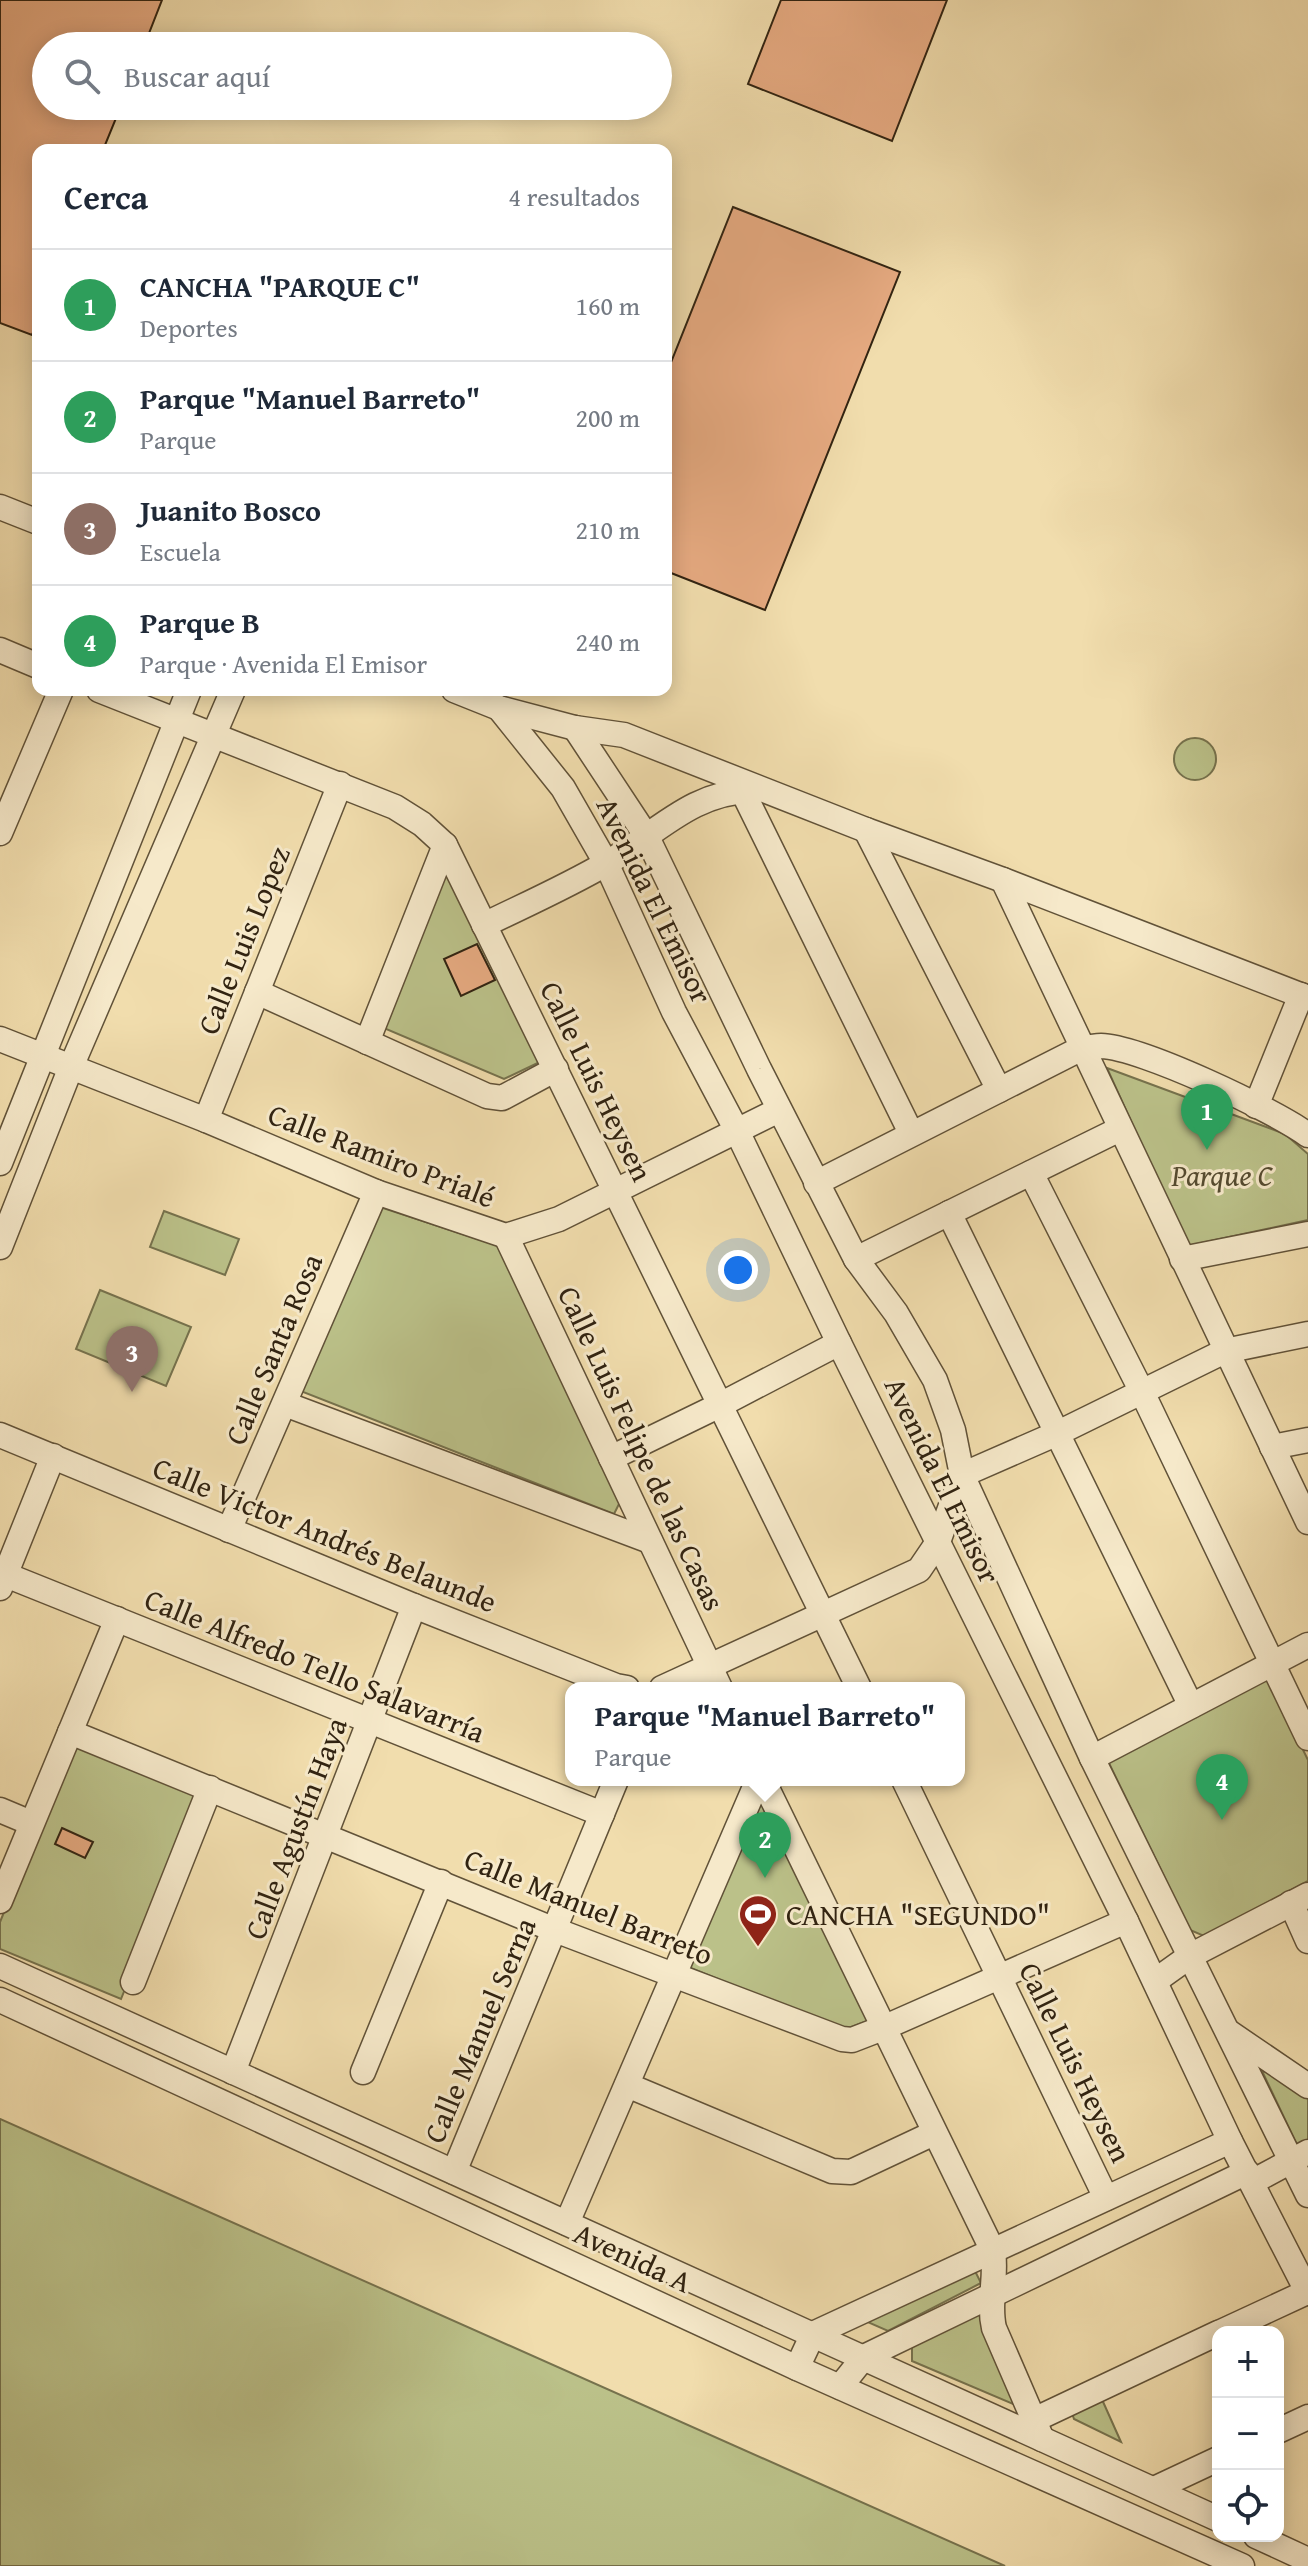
<!DOCTYPE html>
<html lang="es">
<meta charset="utf-8">
<style>
:root{--surface:#fff;--page:#f2f2f3;--text:#1f2937;--muted:#747a83;--line:#e0e1e3;--accent:#111827}
body{margin:0;font-family:"Gentium Book Plus",serif;background:var(--page);color:var(--text)}
.controls{position:absolute;right:24px;bottom:24px;display:grid;overflow:hidden;border-radius:16px;box-shadow:0 4px 20px #0003}
.controls button{width:72px;height:72px;display:grid;place-items:center;padding:0;border:0;border-bottom:2px solid var(--line);background:var(--surface);color:var(--text);font:40px sans-serif}
.you{position:absolute;left:738px;top:1270px;width:28px;height:28px;margin:-20px;border:6px solid #fff;border-radius:50%;background:#1a73e8;box-shadow:0 0 0 12px #1a73e833}
.badge{display:grid;place-items:center;width:52px;height:52px;border-radius:50%;background:var(--accent);color:#fff;font-size:26px;font-weight:700}
.pin{position:absolute;translate:-50% -66px;filter:drop-shadow(0 2px 4px #0008)}
.pin::after{content:'';position:absolute;top:42px;width:28px;height:24px;background:inherit;clip-path:polygon(0 0,100% 0,50% 100%)}
.popup{position:absolute;left:565px;top:1682px;width:400px;height:104px;box-sizing:border-box;display:grid;place-content:center;border-radius:16px;background:var(--surface);filter:drop-shadow(0 2px 6px #0005);font-size:26px;white-space:nowrap;color:var(--muted)}
.popup b{font-size:30px;color:var(--text)}
.popup::after{content:'';position:absolute;left:50%;top:100%;margin-left:-16px;border:16px solid transparent;border-top-color:var(--surface)}
.list{margin:0;padding:0;list-style:none}
h2{display:flex;justify-content:space-between;align-items:center;height:104px;margin:0;padding:0 32px;font-size:34px}
h2 small{font-size:26px;font-weight:400;color:var(--muted)}
.list li{display:grid;grid-template-columns:52px 1fr auto;gap:24px;align-items:center;box-sizing:border-box;height:112px;padding:0 32px;border-top:2px solid var(--line)}
.list b{display:block;font-size:30px;white-space:nowrap}
.list p{margin:0;font-size:26px;white-space:nowrap;color:var(--muted)}
.list em{font-size:26px;font-style:normal;color:var(--muted)}
.icon{flex:none;width:44px;height:44px;fill:none;stroke:currentColor;stroke-width:2;stroke-linecap:round;stroke-linejoin:round}
.map{position:relative;flex:none;width:1308px;height:2566px;overflow:hidden}
.search{position:absolute;background:var(--surface);box-shadow:0 4px 20px #0003;left:32px;top:32px;width:640px;height:88px;display:flex;align-items:center;gap:20px;box-sizing:border-box;padding:0 28px;border-radius:44px;color:var(--muted);font-size:30px}
.panel{position:absolute;background:var(--surface);box-shadow:0 4px 20px #0003;left:32px;top:144px;width:640px;height:552px;border-radius:16px}
.map>svg:first-child{display:block}
.green{fill:#bbc189;stroke:#76724d;stroke-width:2}
.building{fill:#e6aa81;stroke:#312311;stroke-width:2}
.lines{fill:none;stroke-linecap:round;stroke-linejoin:round}
.street-casing{stroke:#615238;stroke-width:27}
.street{stroke:#f6e9ca;stroke-width:24}
.labels{text-anchor:middle;dominant-baseline:central;stroke-width:6;stroke-linejoin:round;paint-order:stroke}
.street-label{font-size:30px;fill:#312311;stroke:#f6e9ca}
.park-label{font-size:30px;font-style:italic;fill:#544a2f;stroke:#f6e9ca}
.poi-label{font-size:30px;fill:#312311;stroke:#f6e9ca;text-anchor:start}
</style>
<div class="map">
<svg width="1308" height="2566" viewBox="0 0 1308 2566">
<rect width="100%" height="100%" fill="#f1ddad"/>
<filter id="stains"><feTurbulence type="fractalNoise" baseFrequency=".0025" numOctaves="4"/><feColorMatrix values="0 0 0 0 .2 0 0 0 0 .09 0 0 0 0 .02 0 0 0 .5 -.17"/></filter>
<radialGradient id="worn" r=".72"><stop offset=".6" stop-color="#630" stop-opacity="0"/><stop offset="1" stop-color="#630" stop-opacity=".3"/></radialGradient>
<g class="green">
<circle cx="1195" cy="759" r="21"/>
<path d="M450 870 544 1060 504 1079 379 1026 442 872Z"/>
<path d="M1107 1068 1285 1134 1308 1154V1220L1187 1246Z"/>
<path d="M374 1205 499 1246 620 1502 614 1514 298 1390Z"/>
<path d="M164 1211 239 1239 225 1275 150 1247Z"/>
<path d="M100 1290 191 1327 166 1386 76 1349Z"/>
<path d="M1265 1672 1308 1760V1881L1204 1936 1190 1930 1107 1759Z"/>
<path d="M74 1740 204 1793 121 1999 0 1949V1922Z"/>
<path d="M763 1789 875 2018 843 2030 686 1966Z"/>
<path d="M1262 2071 1269 2072 1308 2099V2146L1300 2151Z"/>
<path d="M0 2119 1005 2566H0Z"/>
<path d="M972 2265 981 2283 888 2331 863 2320Z"/>
<path d="M976 2309 1024 2399 1013 2404 912 2361V2344Z"/>
<path d="M1100 2395 1121 2442 1074 2419 1071 2410Z"/>
</g>
<g class="building">
<path d="M0 0H162L144 46H46V106H121L103 150H38V319L32 335 0 323Z"/>
<path d="M781 0H947L892 141 748 84Z"/>
<path d="M733 207 900 272 765 610 666 571V375Z"/>
<path d="M477 944 495 980 461 996 444 959Z"/>
<path d="M62 1828 93 1842 85 1858 55 1844Z"/>
</g>
<g class="lines">
<g class="street-casing">
<g id="street">
<path d="M0 507 38 522"/>
<path d="M0 650 38 666"/>
<path d="M99 690 395 807 422 824 445 845 859 1688"/>
<path d="M454 690 499 708 575 728 624 735 866 830 1003 880 1308 998"/>
<path d="M499 708 563 788 606 863 674 1012 737 1131 839 1343 1126 1921 1230 2141 1308 2293"/>
<path d="M575 728 647 837 759 1069 856 1259 896 1313 935 1380 953 1430 962 1475 1092 1758 1308 2195"/>
<path d="M742 790 911 1133"/>
<path d="M866 830 999 1090"/>
<path d="M0 833 61 690"/>
<path d="M1003 880 1308 1522"/>
<path d="M484 925C525 905 568 886 607 863 654 835 695 789 755 791"/>
<path d="M257 992 487 1096 502 1098 556 1069"/>
<path d="M0 1039 206 1120 376 1192 506 1236 559 1219 779 1110"/>
<path d="M367 1042 445 845"/>
<path d="M1256 1106 1301 995"/>
<path d="M206 1120 340 784"/>
<path d="M0 1163 189 690"/>
<path d="M1031 1173 1142 1392 1308 1738"/>
<path d="M816 1183 1082 1048C1089 1048 1095 1046 1101 1046 1141 1047 1274 1110 1308 1135"/>
<path d="M949 1213 1191 1706"/>
<path d="M506 1236 720 1688"/>
<path d="M0 1247 71 1067 233 690"/>
<path d="M856 1259 1120 1129"/>
<path d="M1182 1259 1308 1234"/>
<path d="M285 1404 650 1541"/>
<path d="M0 1435 414 1606 616 1686 627 1688"/>
<path d="M1272 1447 1308 1440"/>
<path d="M611 1458 720 1405 839 1343"/>
<path d="M229 1530 376 1192"/>
<path d="M6 1575 602 1814"/>
<path d="M0 1588 53 1456"/>
<path d="M662 1688 919 1570 938 1542 962 1475 1058 1433 1225 1351 1308 1334"/>
<path d="M70 1732 555 1930 842 2039 852 2040 883 2028 1126 1921"/>
<path d="M1092 1758 1308 1645"/>
<path d="M763 1780 993 2251C997 2277 988 2303 994 2328L1042 2439"/>
<path d="M904 1780 1106 2198"/>
<path d="M0 1810 31 1823"/>
<path d="M0 1901 117 1619"/>
<path d="M1291 1903 1308 1941"/>
<path d="M0 1966 1218 2519"/>
<path d="M1155 1981 1190 1956 1308 1895"/>
<path d="M133 1982 210 1788"/>
<path d="M0 2000 797 2368 1242 2566"/>
<path d="M1230 2033 1308 2086"/>
<path d="M233 2072 414 1606"/>
<path d="M363 2072 441 1882"/>
<path d="M627 2085 832 2171 851 2172 934 2133"/>
<path d="M454 2172 616 1780"/>
<path d="M1252 2182 1308 2152"/>
<path d="M567 2223 758 1780"/>
<path d="M1221 2332 1307 2292"/>
<path d="M797 2368 813 2334 1230 2141"/>
<path d="M840 2387 864 2357 1247 2172"/>
<path d="M1036 2419 1218 2333"/>
<path d="M1278 2431 1308 2417"/>
<path d="M1154 2489 1218 2459"/>
<path d="M1256 2536 1308 2560"/>
</g>
</g>
<use href="#street" class="street"/>
</g>
<defs>
<g id="stadium-pin" transform="scale(2)"><path d="M0 17L-7.5 6A9.5 9.5 0 1 1 7.5 6Z" fill="#8f2418" stroke="#f6e9ca"/><path d="M0-5a6.5 5 0 1 0 0 10a6.5 5 0 1 0 0-10ZM-3.5-1.8h7v3.6h-7Z" fill="#fff"/></g>
</defs>
<g fill-rule="evenodd">
<use href="#stadium-pin" x="758" y="1914"/>
</g>
<g class="labels">
<g class="street-label">
<text transform="translate(655 900) rotate(64)">Avenida El Emisor</text>
<text transform="translate(243 940) rotate(-68)">Calle Luis Lopez</text>
<text transform="translate(597 1081) rotate(64)">Calle Luis Heysen</text>
<text transform="translate(382 1155) rotate(21)">Calle Ramiro Prialé</text>
<text transform="translate(273 1349) rotate(-67)">Calle Santa Rosa</text>
<text transform="translate(642 1448) rotate(65)">Calle Luis Felipe de las Casas</text>
<text transform="translate(943 1480) rotate(64)">Avenida El Emisor</text>
<text transform="translate(325 1534) rotate(22)">Calle Victor Andrés Belaunde</text>
<text transform="translate(315 1665) rotate(22)">Calle Alfredo Tello Salavarría</text>
<text transform="translate(295 1828) rotate(-69)">Calle Agustín Haya</text>
<text transform="translate(589 1906) rotate(22)">Calle Manuel Barreto</text>
<text transform="translate(479 2030) rotate(-67)">Calle Manuel Serna</text>
<text transform="translate(1076 2062) rotate(64)">Calle Luis Heysen</text>
<text transform="translate(633 2257) rotate(25)">Avenida A</text>
</g>
<g class="park-label">
<text x="1222" y="1175">Parque C</text>
</g>
<g class="poi-label">
<text x="786" y="1914">CANCHA "SEGUNDO"</text>
</g>
</g>
<rect width="100%" height="100%" filter="url(#stains)"/>
<rect width="100%" height="100%" fill="url(#worn)"/>
</svg>
<div class="controls">
<button>+</button>
<button>−</button>
<button><svg class="icon" aria-label="locate" viewBox="0 0 24 24"><circle cx="12" cy="12" r="6"/><path d="M12 2v4M12 18v4M2 12h4M18 12h4"/></svg></button>
</div>
<div class="you"></div>
<div class="pin badge" style="left:1207px;top:1150px;background:#2e9e5b">1</div>
<div class="pin badge" style="left:765px;top:1878px;background:#2e9e5b">2</div>
<div class="popup"><b>Parque &quot;Manuel Barreto&quot;</b>Parque</div>
<div class="pin badge" style="left:132px;top:1392px;background:#8d6e63">3</div>
<div class="pin badge" style="left:1222px;top:1820px;background:#2e9e5b">4</div>
<div class="search"><svg class="icon" aria-label="search" viewBox="0 0 24 24"><circle cx="10" cy="10" r="6"/><path d="M15 15l6 6"/></svg>Buscar aquí</div>
<section class="panel">
<h2>Cerca<small>4 resultados</small></h2>
<ul class="list">
<li><span class="badge" style="background:#2e9e5b">1</span><div><b>CANCHA &quot;PARQUE C&quot;</b><p>Deportes</p></div><em>160 m</em></li>
<li><span class="badge" style="background:#2e9e5b">2</span><div><b>Parque &quot;Manuel Barreto&quot;</b><p>Parque</p></div><em>200 m</em></li>
<li><span class="badge" style="background:#8d6e63">3</span><div><b>Juanito Bosco</b><p>Escuela</p></div><em>210 m</em></li>
<li><span class="badge" style="background:#2e9e5b">4</span><div><b>Parque B</b><p>Parque · Avenida El Emisor</p></div><em>240 m</em></li>
</ul>
</section>
</div>
